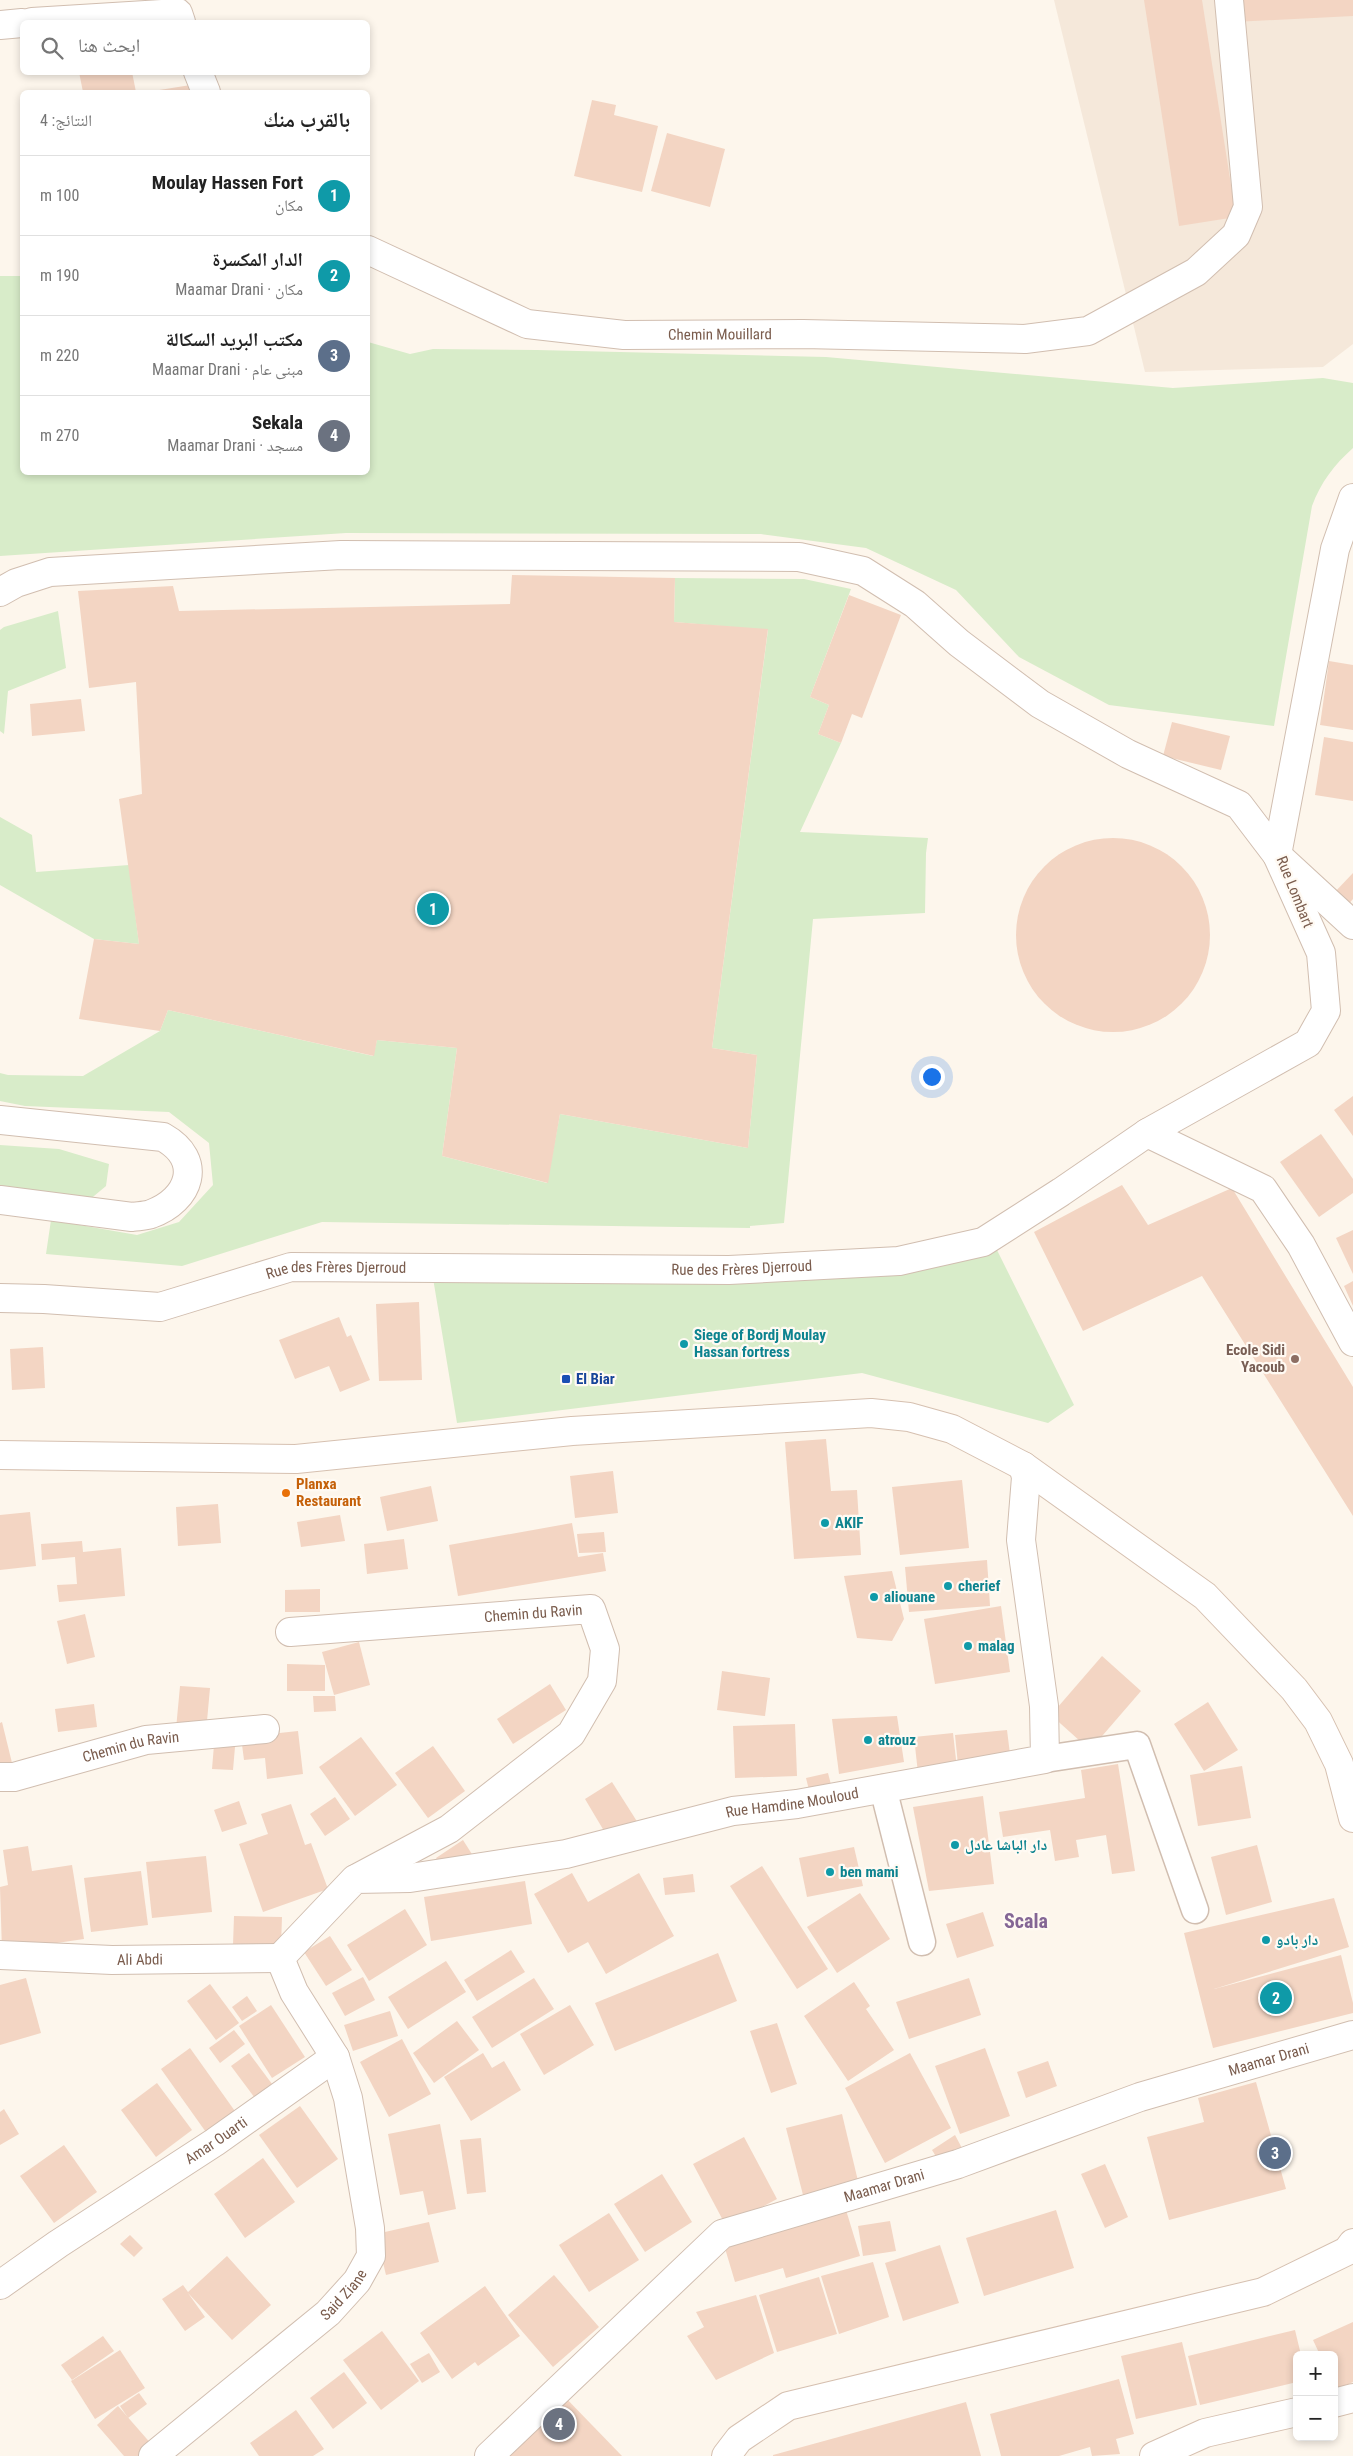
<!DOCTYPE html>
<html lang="ar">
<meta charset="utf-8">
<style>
:root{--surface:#fff;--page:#f2f2f2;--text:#222;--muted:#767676;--line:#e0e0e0;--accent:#1a73e8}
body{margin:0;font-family:"Roboto Condensed","Noto Naskh Arabic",sans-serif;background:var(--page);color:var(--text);direction:rtl}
.controls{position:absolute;right:15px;bottom:15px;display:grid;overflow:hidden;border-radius:8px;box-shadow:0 2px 8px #0003}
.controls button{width:45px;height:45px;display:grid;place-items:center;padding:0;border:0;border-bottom:1px solid var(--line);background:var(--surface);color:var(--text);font:25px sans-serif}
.you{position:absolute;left:931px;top:1076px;width:18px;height:18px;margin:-12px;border:4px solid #fff;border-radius:50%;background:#1a73e8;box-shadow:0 0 0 8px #1a73e833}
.badge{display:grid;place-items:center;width:32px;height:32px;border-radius:50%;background:var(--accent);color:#fff;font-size:16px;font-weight:700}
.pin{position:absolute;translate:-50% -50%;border:2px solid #fff;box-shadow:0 1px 5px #0006}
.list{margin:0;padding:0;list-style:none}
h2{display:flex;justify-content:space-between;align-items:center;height:65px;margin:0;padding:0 20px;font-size:21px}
h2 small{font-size:16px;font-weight:400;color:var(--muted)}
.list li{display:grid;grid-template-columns:32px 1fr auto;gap:15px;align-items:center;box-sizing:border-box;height:80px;padding:0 20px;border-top:1px solid var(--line)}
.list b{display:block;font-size:19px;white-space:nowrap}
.list p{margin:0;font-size:16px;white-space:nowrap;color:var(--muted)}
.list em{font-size:16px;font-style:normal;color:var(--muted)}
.icon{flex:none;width:28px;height:28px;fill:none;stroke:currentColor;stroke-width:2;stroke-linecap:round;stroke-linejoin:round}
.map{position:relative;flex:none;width:1353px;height:2456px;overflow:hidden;direction:ltr}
.search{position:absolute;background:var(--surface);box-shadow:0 2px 8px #0003;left:20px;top:20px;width:350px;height:55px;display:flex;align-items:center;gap:12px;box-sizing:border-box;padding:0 18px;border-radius:8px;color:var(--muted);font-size:19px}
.panel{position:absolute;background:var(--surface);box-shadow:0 2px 8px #0003;left:20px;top:90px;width:350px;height:385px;border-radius:8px;direction:rtl}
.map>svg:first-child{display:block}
.residential{fill:#f5e8da}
.green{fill:#d8ecc9}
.building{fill:#f3d5c3}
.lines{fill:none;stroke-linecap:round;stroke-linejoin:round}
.pedestrian-casing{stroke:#d1beb0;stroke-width:29}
.minor-casing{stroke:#d1beb0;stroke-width:30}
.secondary-casing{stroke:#d6c0b0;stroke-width:30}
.pedestrian{stroke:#fff;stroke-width:26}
.minor{stroke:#fff;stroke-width:28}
.secondary{stroke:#fff;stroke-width:28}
.culture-dot{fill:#0f9aa8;stroke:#fffaf3;stroke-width:2}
.education-dot{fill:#8d6e63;stroke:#fffaf3;stroke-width:2}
.transit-dot{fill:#1a4fb4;stroke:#fffaf3;stroke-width:2}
.food-dot{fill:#e8710a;stroke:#fffaf3;stroke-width:2}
.labels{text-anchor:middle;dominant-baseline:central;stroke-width:4.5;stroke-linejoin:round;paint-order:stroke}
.street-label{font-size:15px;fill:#7a5c4d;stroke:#fffaf3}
.culture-label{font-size:15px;font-weight:bold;fill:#0d838f;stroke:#fffaf3;text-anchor:start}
.education-label{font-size:15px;font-weight:bold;fill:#785e54;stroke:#fffaf3;text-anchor:end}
.transit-label{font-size:15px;font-weight:bold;fill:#164399;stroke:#fffaf3;text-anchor:start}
.food-label{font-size:15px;font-weight:bold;fill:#c56008;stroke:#fffaf3;text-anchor:start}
.district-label{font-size:20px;font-weight:bold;fill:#846695;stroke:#fffaf3}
</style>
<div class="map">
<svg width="1353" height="2456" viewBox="0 0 1353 2456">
<rect width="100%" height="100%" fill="#fdf6ec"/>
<path class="residential" d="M1054 0H1353V344L1323 367 1145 372Z"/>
<g class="green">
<path d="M0 276H22V472H368V342L410 354 433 349 537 350 826 357 1173 388 1323 378 1353 383V448C1334 465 1321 482 1312 506L1274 726 1109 705 1019 657 956 590 866 548 761 534 346 533 0 556Z"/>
<path d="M675 578 804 579 851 589 810 697 829 705 818 734 841 743 800 832 928 838 926 853 925 913 813 919 784 1223 750 1226V1228L322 1222 182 1266 46 1254 51 1220 137 1235 179 1222 213 1185 209 1143 169 1112 25 1106 0 1101V1073L8 1075 83 1076 160 1031 168 1010 373 1056 377 1040 457 1048 442 1156 547 1183 560 1114 748 1148 757 1055 712 1048 768 630 674 622Z"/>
<path d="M58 611 66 668 8 691 4 734 0 731V630L4 627Z"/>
<path d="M0 817 32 835 36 872 129 865 139 944 94 939 0 885Z"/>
<path d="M0 1145 59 1149 109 1164 106 1186 88 1201 0 1191Z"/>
<path d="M994 1244 1074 1405 1048 1423 862 1373 457 1423 432 1272Z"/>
</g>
<g class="building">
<path d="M1144 0H1202L1236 217 1179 226Z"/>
<path d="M1232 0H1353V16L1234 22Z"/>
<path d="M79 72H132L136 92H83Z"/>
<path d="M197 84 199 92H154L153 91Z"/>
<path d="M592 100 616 105 614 115 658 126 642 192 574 176Z"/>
<path d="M667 133 725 149 710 207 651 191Z"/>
<path d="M512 575 675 578 674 622 768 629 712 1048 757 1055 748 1148 560 1114 548 1183 442 1156 457 1048 377 1040 374 1056 168 1010 160 1031 79 1019 94 939 139 944 119 799 142 794 136 682 89 688 78 591 173 586 179 611 510 604Z"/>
<path d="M849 595 901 615 862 718 852 714 841 743 818 734 829 705 810 697Z"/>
<path d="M1329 661 1353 665V730L1320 725Z"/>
<path d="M81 699 85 731 32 736 30 704Z"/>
<path d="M1172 722 1230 736 1221 770 1163 756Z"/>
<path d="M1324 737 1353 742V801L1315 795Z"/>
<circle cx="1113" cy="935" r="97"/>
<path d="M1353 873V899L1346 907 1333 894Z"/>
<path d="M1353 1096V1136L1334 1110Z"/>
<path d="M1321 1134 1353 1179V1193L1319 1217 1280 1162Z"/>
<path d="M1122 1185 1148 1225 1232 1188 1353 1387V1516L1202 1276 1083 1331 1034 1232Z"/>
<path d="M1353 1230V1274L1336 1238Z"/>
<path d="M1353 1281V1306L1344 1286Z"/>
<path d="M419 1302 422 1380 379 1381 376 1304Z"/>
<path d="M339 1317 347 1337 351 1335 370 1380 340 1392 329 1366 295 1379 279 1340Z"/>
<path d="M43 1347 45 1388 12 1390 10 1349Z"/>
<path d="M826 1439 831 1491 857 1490 861 1555 794 1559 785 1442Z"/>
<path d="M613 1471 618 1513 575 1518 570 1476Z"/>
<path d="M962 1480 969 1548 900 1555 892 1487Z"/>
<path d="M431 1486 438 1521 387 1531 380 1497Z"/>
<path d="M218 1504 221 1543 178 1546 176 1507Z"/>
<path d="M30 1512 36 1566 0 1570V1515Z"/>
<path d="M340 1515 345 1541 301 1547 297 1522Z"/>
<path d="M572 1523 578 1557 603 1553 606 1571 458 1596 449 1545Z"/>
<path d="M604 1532 606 1552 579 1553 577 1534Z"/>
<path d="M404 1539 408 1569 367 1574 364 1544Z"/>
<path d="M82 1541 83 1552 121 1548 125 1596 59 1602 57 1585 77 1584 75 1557 42 1560 41 1544Z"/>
<path d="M987 1560 990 1606 909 1612 905 1567Z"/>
<path d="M892 1571 904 1619 892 1641 857 1638 844 1576Z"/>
<path d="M320 1589V1612H285V1590Z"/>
<path d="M1001 1606 1010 1672 935 1684 924 1619Z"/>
<path d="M85 1614 95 1657 67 1664 57 1621Z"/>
<path d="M359 1642 370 1685 334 1695 322 1652Z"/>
<path d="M1102 1656 1141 1691 1090 1750 1051 1715Z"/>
<path d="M287 1664 325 1665V1691H287Z"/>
<path d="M722 1671 770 1678 765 1716 717 1710Z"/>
<path d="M550 1684 566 1710 513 1744 497 1719Z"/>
<path d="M180 1686 210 1688 206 1732 176 1729Z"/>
<path d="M313 1696H335L336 1711 314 1712Z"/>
<path d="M1208 1702 1238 1750 1204 1771 1174 1724Z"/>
<path d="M94 1704 97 1727 58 1732 55 1709Z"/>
<path d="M897 1716 904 1762 839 1774 832 1719Z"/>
<path d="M2 1722 13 1767 0 1770V1723Z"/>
<path d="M795 1724 797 1776 735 1778 733 1726Z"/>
<path d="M1007 1730 1012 1770 959 1775 955 1735Z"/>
<path d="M298 1731 303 1774 267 1779 265 1758 244 1760 241 1737Z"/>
<path d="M953 1733 958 1777 919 1782 914 1737Z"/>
<path d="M361 1737 397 1785 355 1816 319 1767Z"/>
<path d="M214 1745 235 1747 233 1770 212 1769Z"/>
<path d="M433 1746 465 1791 428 1818 395 1773Z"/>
<path d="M1118 1764 1135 1871 1112 1874 1106 1835 1076 1840 1079 1857 1055 1861 1050 1830 1003 1837 999 1812 1085 1798 1081 1770Z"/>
<path d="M1242 1766 1251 1818 1198 1826 1190 1775Z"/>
<path d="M828 1773 837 1808 815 1814 806 1778Z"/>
<path d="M612 1782 638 1823 610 1841 585 1799Z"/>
<path d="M983 1796 994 1884 929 1891 913 1807Z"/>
<path d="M335 1797 350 1819 325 1836 310 1814Z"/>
<path d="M239 1801 247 1824 222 1832 214 1810Z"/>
<path d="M291 1804 305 1845 311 1843 328 1889 263 1912 239 1844 268 1834 261 1814Z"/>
<path d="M463 1840 475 1859 449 1877 436 1858Z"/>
<path d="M1257 1845 1272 1902 1226 1915 1211 1857Z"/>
<path d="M28 1846 32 1871 72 1865 84 1939 2 1951 0 1887 8 1885 3 1850Z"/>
<path d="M854 1847 863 1886 807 1897 799 1858Z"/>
<path d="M206 1856 212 1912 152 1918 146 1862Z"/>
<path d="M762 1866 828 1969 797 1989 730 1886Z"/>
<path d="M141 1871 148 1925 91 1932 84 1878Z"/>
<path d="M572 1873 588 1902 639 1873 674 1936 606 1974 588 1942 568 1953 534 1894Z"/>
<path d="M693 1874 695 1892 665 1895 663 1878Z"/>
<path d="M525 1881 532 1924 431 1941 424 1897Z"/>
<path d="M860 1893 890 1939 837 1973 807 1927Z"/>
<path d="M1334 1898 1349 1947 1214 1989 1341 1955 1353 2003V2013L1213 2048 1184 1933Z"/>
<path d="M405 1909 427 1945 369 1981 347 1945Z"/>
<path d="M983 1912 994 1946 957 1958 946 1924Z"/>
<path d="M234 1916 282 1917 281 1946 233 1945Z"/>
<path d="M330 1936 352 1970 326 1986 304 1952Z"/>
<path d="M511 1950 525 1972 477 2001 464 1980Z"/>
<path d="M718 1953 737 2001 615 2051 595 2003Z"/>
<path d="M446 1961 466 1992 408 2029 388 1997Z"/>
<path d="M363 1977 375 2000 345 2016 332 1993Z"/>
<path d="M26 1978 41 2033 0 2045V1985Z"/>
<path d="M534 1978 554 2009 492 2048 472 2017Z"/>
<path d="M969 1978 981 2015 909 2039 896 2002Z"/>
<path d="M854 1982 870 2006 866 2009 894 2050 848 2081 804 2016Z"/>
<path d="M210 1984 239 2023 216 2040 187 2001Z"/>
<path d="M247 1996 257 2011 242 2021 232 2007Z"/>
<path d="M271 2005 305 2057 272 2078 239 2026Z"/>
<path d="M570 2005 594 2045 544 2075 520 2034Z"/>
<path d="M390 2011 398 2036 353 2051 344 2025Z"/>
<path d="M457 2021 479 2050 434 2083 413 2053Z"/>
<path d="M777 2023 797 2084 771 2093 750 2031Z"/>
<path d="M234 2030 245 2044 220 2063 209 2048Z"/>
<path d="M402 2039 431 2094 389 2117 360 2062Z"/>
<path d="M190 2048 237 2114 208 2135 161 2069Z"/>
<path d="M985 2048 1010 2116 960 2134 935 2066Z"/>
<path d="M249 2053 278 2092 260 2105 231 2066Z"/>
<path d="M483 2053 492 2068 504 2061 521 2090 471 2121 444 2077Z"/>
<path d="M910 2053 951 2128 885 2163 845 2088Z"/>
<path d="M1048 2061 1057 2086 1026 2098 1017 2072Z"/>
<path d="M1256 2082 1286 2189 1169 2220 1147 2137 1204 2122 1198 2098Z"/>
<path d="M157 2083 192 2130 156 2157 121 2110Z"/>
<path d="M300 2106 338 2159 297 2188 259 2135Z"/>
<path d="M4 2109 19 2134 0 2145V2112Z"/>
<path d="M842 2114 858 2181 803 2195 786 2128Z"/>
<path d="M440 2124 456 2209 428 2215 423 2191 400 2195 388 2134Z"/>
<path d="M955 2135 963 2150 940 2163 932 2150Z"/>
<path d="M744 2137 777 2199 726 2226 693 2164Z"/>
<path d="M481 2138 486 2192 467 2194 460 2140Z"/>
<path d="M64 2145 97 2192 54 2223 20 2176Z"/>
<path d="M263 2158 295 2202 245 2238 214 2194Z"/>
<path d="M1105 2164 1128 2217 1105 2228 1081 2174Z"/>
<path d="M662 2174 692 2222 645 2252 614 2204Z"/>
<path d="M846 2210 860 2256 786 2278 783 2268 735 2282 724 2245Z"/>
<path d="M1056 2210 1074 2268 984 2296 966 2238Z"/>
<path d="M609 2213 639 2260 589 2292 559 2245Z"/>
<path d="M890 2221 896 2251 863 2256 858 2226Z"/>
<path d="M429 2222 439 2262 386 2275 376 2234Z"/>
<path d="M130 2235 143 2248 134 2257 120 2244Z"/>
<path d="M940 2245 959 2303 903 2321 885 2263Z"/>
<path d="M227 2256 271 2305 232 2340 188 2293 205 2317 185 2331 162 2299 183 2285 188 2292Z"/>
<path d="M873 2262 889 2317 839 2334 821 2276Z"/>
<path d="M554 2275 599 2327 553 2367 508 2315Z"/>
<path d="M819 2277 837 2334 777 2352 759 2295Z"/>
<path d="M485 2286 520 2336 478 2366 475 2362 452 2379 420 2333Z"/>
<path d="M756 2295 774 2353 716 2380 687 2336 704 2327 696 2312Z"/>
<path d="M1353 2322V2382L1336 2390 1334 2355H1320L1313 2340Z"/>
<path d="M1295 2330 1301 2355H1297V2382L1200 2405 1188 2356Z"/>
<path d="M382 2331 419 2381 381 2410 343 2360Z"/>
<path d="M103 2336 114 2351 72 2380 61 2365Z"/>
<path d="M1182 2342 1197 2405 1136 2419 1121 2356Z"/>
<path d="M120 2350 145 2388 95 2419 71 2381Z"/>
<path d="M429 2353 440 2372 422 2383 410 2364Z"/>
<path d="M344 2372 367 2403 333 2429 310 2398Z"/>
<path d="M1119 2379 1134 2434 1116 2439 1120 2454 1092 2456 1090 2447 1059 2456H1001L990 2414Z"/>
<path d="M560 2392 622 2456H495Z"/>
<path d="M139 2393 147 2404 128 2418 120 2406Z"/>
<path d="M966 2402 981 2456H773V2455Z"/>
<path d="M118 2406 153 2446 142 2456H124L97 2425Z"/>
<path d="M296 2410 324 2449 313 2456H259L250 2443Z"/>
</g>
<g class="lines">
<g class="pedestrian-casing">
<g id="pedestrian">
<path d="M1045 1759 1137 1745 1195 1910"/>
<path d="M883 1788 922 1942"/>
</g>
</g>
<g class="minor-casing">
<g id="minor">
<path d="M32 22 178 13 181 22"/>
<path d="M0 25 22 23"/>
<path d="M198 72 206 92"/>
<path id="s1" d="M368 250 527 324 624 335 803 334 1025 339 1088 331 1196 272 1236 235 1248 207 1229 0"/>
<path d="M0 592 16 583 50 572 341 555 799 557 863 571 915 604 959 643 1040 704 1128 754 1239 805 1277 855 1353 925"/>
<path d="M0 1120 163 1137C204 1160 190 1200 151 1214 146 1216 138 1216 132 1217L0 1200"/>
<path d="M1147 1133 1308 1043 1326 1011 1321 953 1277 855 1335 549 1353 498"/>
<path id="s2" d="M0 1298 44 1299 160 1307 291 1267 729 1270 899 1261 983 1242 1061 1192 1147 1133 1263 1189 1301 1245 1353 1342"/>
<path id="s3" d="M290 1632 591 1609 605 1649 602 1681 571 1734 449 1829 359 1877"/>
<path id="s4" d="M0 1777H14L146 1740 265 1729"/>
<path id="s5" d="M0 1955 112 1960 280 1958"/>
<path id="s6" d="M280 1958 355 1879 410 1878 566 1854 733 1811 797 1804 1045 1759 1044 1706 1021 1540 1026 1477 1023 1466"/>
<path id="s7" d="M0 2285 58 2244 215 2142 335 2057 294 1992 280 1958"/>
<path id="s8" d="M153 2456 328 2313 357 2281 371 2256 370 2228 348 2098 335 2057"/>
<path id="s9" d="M489 2456 722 2234 958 2164 1140 2097 1353 2035"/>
</g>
</g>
<g class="secondary-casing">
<g id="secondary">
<path d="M0 1455 296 1459 572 1431 871 1413 909 1417 952 1429 1023 1466 1205 1596 1294 1689 1318 1721 1339 1764 1353 1818"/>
<path d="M1334 2403 1353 2398"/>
<path d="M726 2456 739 2439 788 2406 1263 2292 1347 2251 1353 2243"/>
<path d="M1154 2456 1205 2433 1297 2412"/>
</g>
</g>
<use href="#pedestrian" class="pedestrian"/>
<use href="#minor" class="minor"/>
<use href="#secondary" class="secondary"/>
</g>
<g class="culture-dot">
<circle cx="684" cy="1344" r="5"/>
<circle cx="825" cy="1523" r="5"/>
<circle cx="948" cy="1586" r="5"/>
<circle cx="874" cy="1597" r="5"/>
<circle cx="968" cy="1646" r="5"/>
<circle cx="868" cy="1740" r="5"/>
<circle cx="955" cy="1845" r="5"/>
<circle cx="830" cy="1872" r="5"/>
<circle cx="1266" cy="1940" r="5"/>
</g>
<circle class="education-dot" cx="1295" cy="1359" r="5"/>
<rect class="transit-dot" x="561" y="1374" width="10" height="10" rx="2.5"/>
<circle class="food-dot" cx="286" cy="1493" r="5"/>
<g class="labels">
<g class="street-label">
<text stroke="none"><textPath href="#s1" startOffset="369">Chemin Mouillard</textPath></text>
<text transform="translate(1295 892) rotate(68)">Rue Lombart</text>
<text stroke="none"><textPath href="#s2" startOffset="748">Rue des Frères Djerroud</textPath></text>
<text stroke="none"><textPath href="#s2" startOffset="342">Rue des Frères Djerroud</textPath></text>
<text stroke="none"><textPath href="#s3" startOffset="244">Chemin du Ravin</textPath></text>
<text stroke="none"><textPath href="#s4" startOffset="135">Chemin du Ravin</textPath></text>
<text stroke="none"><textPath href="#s6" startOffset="554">Rue Hamdine Mouloud</textPath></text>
<text stroke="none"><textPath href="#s5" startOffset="140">Ali Abdi</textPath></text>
<text stroke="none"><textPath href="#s9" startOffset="896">Maamar Drani</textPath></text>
<text stroke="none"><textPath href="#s7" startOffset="260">Amar Ouarti</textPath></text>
<text stroke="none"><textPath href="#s9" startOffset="491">Maamar Drani</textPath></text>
<text stroke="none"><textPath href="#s8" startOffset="250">Said Ziane</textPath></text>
</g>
<g class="culture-label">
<text x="694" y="1335">Siege of Bordj Moulay<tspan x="694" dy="17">Hassan fortress</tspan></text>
<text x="835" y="1523">AKIF</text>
<text x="958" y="1586">cherief</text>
<text x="884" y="1597">aliouane</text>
<text x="978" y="1646">malag</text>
<text x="878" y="1740">atrouz</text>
<text x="965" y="1845">دار الباشا عادل</text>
<text x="840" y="1872">ben mami</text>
<text x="1276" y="1940">دار بادو</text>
</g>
<g class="education-label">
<text x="1285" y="1350">Ecole Sidi<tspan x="1285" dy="17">Yacoub</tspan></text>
</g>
<g class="transit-label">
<text x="576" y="1379">El Biar</text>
</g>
<g class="food-label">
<text x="296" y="1484">Planxa<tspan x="296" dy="17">Restaurant</tspan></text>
</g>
<g class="district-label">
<text x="1026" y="1921">Scala</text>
</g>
</g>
</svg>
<div class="controls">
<button>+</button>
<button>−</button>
</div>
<div class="you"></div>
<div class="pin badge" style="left:433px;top:909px;background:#0f9aa8">1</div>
<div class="pin badge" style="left:1276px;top:1998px;background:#0f9aa8">2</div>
<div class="pin badge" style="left:1275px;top:2153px;background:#5c6f8a">3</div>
<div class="pin badge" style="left:559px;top:2424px;background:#6b7280">4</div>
<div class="search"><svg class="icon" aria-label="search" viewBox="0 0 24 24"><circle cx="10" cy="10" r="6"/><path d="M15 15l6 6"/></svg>ابحث هنا</div>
<section class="panel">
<h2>بالقرب منك<small>النتائج: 4</small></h2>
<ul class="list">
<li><span class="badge" style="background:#0f9aa8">1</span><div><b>Moulay Hassen Fort</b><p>مكان</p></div><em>100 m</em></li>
<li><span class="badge" style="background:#0f9aa8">2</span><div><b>الدار المكسرة</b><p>مكان · Maamar Drani</p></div><em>190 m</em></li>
<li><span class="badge" style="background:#5c6f8a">3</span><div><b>مكتب البريد السكالة</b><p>مبنى عام · Maamar Drani</p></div><em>220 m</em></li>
<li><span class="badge" style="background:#6b7280">4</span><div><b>Sekala</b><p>مسجد · Maamar Drani</p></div><em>270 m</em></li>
</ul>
</section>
</div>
